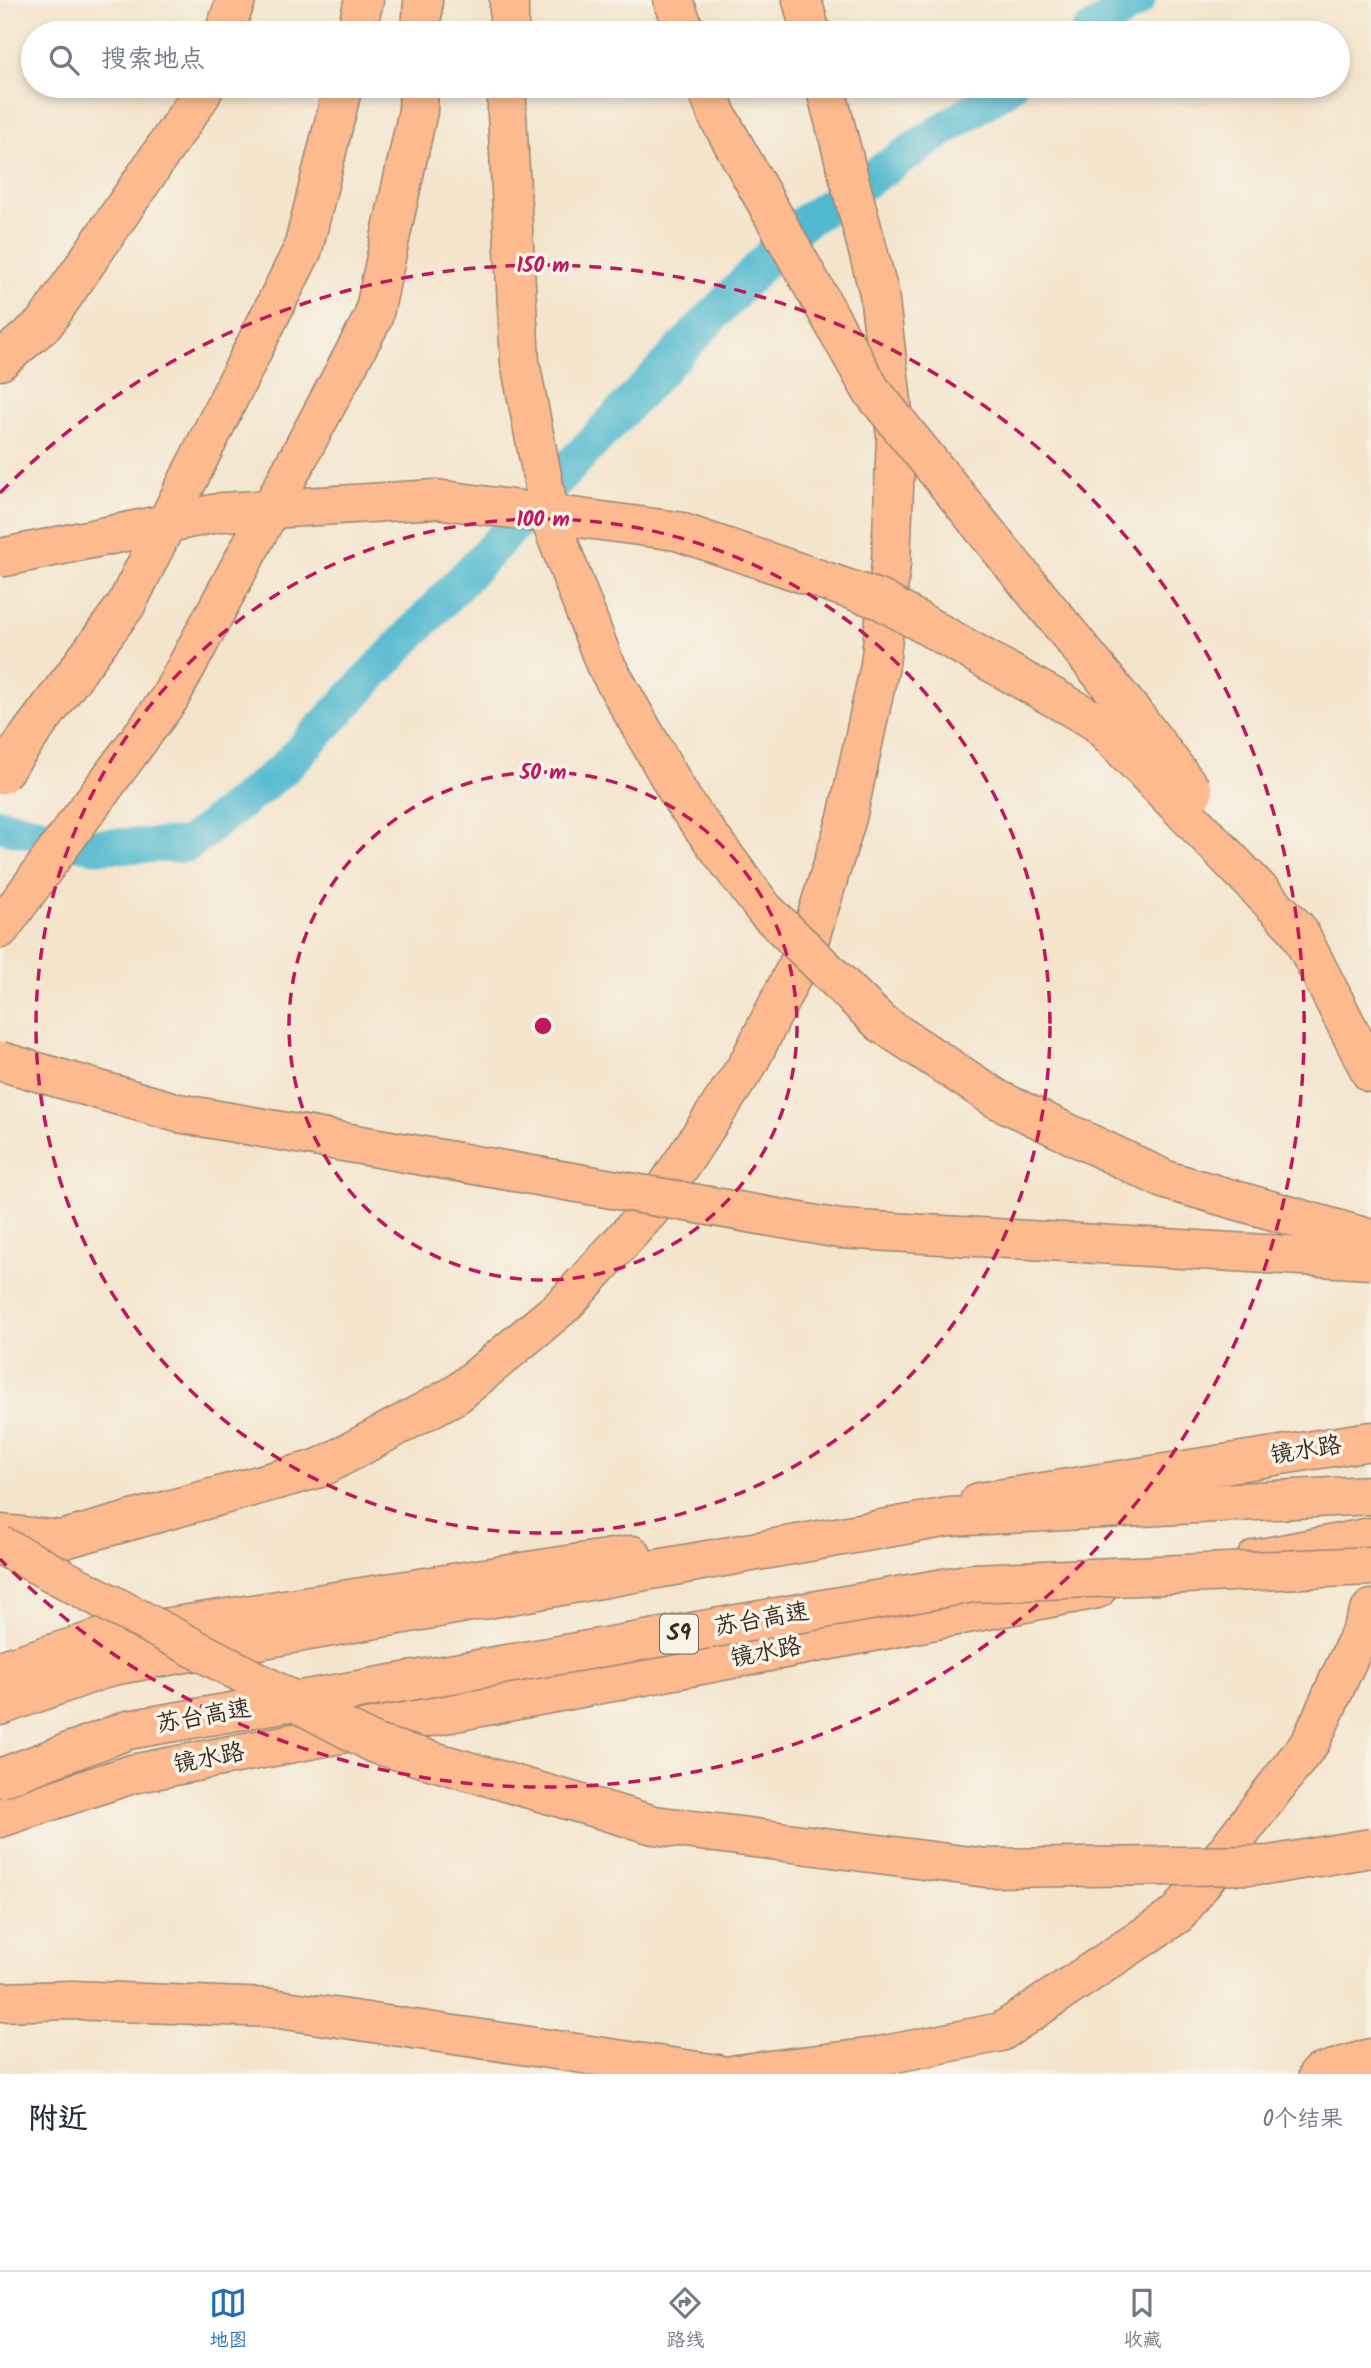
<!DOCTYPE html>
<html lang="zh">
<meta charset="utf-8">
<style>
:root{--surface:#fff;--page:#f2f2f3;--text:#1f2937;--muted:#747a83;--line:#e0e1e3;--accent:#1f6fb2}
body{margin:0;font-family:Kalam,"LXGW WenKai TC",sans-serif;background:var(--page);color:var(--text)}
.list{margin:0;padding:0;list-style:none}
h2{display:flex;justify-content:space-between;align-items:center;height:91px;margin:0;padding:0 28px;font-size:30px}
h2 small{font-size:23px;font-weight:400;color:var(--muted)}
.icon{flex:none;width:38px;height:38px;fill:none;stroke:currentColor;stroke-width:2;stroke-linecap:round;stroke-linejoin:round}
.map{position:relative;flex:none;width:1371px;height:2074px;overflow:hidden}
.search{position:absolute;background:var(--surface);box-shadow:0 4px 10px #0003;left:21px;right:21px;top:21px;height:77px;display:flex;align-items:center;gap:18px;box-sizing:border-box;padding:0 24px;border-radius:38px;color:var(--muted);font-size:26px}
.sheet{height:196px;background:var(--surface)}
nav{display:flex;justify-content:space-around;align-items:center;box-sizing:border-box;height:98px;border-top:2px solid var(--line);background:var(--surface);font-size:19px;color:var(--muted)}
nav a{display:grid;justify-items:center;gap:4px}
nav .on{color:var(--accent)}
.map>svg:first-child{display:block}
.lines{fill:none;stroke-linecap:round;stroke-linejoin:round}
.canal{stroke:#51b9cf;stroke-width:35}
.primary-casing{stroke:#988775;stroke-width:41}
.highway-casing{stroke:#988775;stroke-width:41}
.primary{stroke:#fcba8e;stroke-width:38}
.highway{stroke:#fcba8e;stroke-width:38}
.highway-bridge-casing{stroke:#988775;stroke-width:41;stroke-linecap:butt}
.highway-bridge{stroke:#fcba8e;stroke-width:38}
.ring{fill:none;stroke:#c2185b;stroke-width:3.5;stroke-dasharray:12 9}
.labels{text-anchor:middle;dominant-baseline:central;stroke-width:7;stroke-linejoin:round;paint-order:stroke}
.shield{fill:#f7f3e8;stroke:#73665b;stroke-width:2}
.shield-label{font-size:23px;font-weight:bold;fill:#3b2a1e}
.street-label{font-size:24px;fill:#3b2a1e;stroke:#f7f3e8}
.centre{fill:#c2185b;stroke:#f7f3e8;stroke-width:3.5}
.ring-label{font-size:21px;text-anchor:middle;font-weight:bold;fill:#c2185b;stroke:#f7f3e8;stroke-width:7;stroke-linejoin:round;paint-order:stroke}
</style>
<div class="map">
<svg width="1371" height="2074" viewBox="0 0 1371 2074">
<rect width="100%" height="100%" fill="#f7f3e8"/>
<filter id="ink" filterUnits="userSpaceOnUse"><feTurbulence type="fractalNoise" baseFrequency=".0143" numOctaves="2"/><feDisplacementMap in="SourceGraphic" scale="14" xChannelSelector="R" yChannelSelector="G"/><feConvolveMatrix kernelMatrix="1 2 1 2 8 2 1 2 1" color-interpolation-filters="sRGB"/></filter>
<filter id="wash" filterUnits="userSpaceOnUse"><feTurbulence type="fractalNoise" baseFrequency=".00686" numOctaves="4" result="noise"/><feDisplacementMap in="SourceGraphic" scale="28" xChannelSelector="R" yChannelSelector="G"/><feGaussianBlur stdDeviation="1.57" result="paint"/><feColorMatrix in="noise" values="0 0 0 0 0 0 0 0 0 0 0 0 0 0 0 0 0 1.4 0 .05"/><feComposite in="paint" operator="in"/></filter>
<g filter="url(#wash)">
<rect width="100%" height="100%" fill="#f4e4cc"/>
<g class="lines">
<g class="canal">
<path d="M1088 33 1138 0"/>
<path d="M0 825 94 846 187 845 282 770 798 226 1009 86"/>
</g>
</g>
</g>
<g filter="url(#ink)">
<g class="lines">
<g class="primary-casing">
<g id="primary">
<path d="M979 1502 1371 1441"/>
<path d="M1256 1559 1371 1537"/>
<path d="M0 1670 105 1637 632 1555"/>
<path d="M0 1818 132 1774 1097 1589"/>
</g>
</g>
<g class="highway-casing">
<g id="highway">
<path d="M673 0 686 33"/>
<path d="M802 0 811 33"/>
<path d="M224 33 236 0"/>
<path d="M356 33 364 0"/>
<path d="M421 33 423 0"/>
<path d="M509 33V0"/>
<path d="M393 225 418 111 419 86"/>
<path d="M303 249 343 86"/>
<path d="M0 361 45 323 201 95 205 86"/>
<path d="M0 929 75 826"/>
<path d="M1298 930 1371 1073"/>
<path d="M0 1534 61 1540 320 1468 457 1394 565 1304 653 1207 748 1064 808 944 847 818 880 665 891 563 896 436 879 293 825 86"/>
<path d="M0 1706 112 1666 949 1517 1371 1495"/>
<path d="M0 2002 72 2000 272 2008 718 2074"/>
<path d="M736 2074 875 2057 1001 2032 1178 1914 1311 1741 1371 1609"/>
<path d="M1318 2074 1371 2058"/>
</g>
</g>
<use href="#primary" class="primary"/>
<use href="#highway" class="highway"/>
<g class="highway-bridge-casing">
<g id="highway-bridge">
<path d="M507 86V114L520 362 551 522 604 662 683 801 764 909 881 1023 997 1099 1166 1180 1371 1239"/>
<path d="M706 86 717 115 871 390 1137 718 1193 792"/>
<path d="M0 558 222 512 436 499 677 531 881 600 1097 722 1298 930"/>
<path d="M0 775 126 605 303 249"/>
<path d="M75 826 169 699 373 318 393 225"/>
<path d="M0 1061 178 1113 840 1229 1371 1260"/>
<path d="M0 1545 375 1744 654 1825 986 1868 1270 1865 1371 1848"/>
<path d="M0 1778 128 1730 973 1583 1371 1566"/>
</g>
</g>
<use href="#highway-bridge" class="highway-bridge"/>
</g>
</g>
<g class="ring">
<circle cx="543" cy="1026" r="254"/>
<circle cx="543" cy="1026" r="507"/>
<path d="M0 493A761 761 0 1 1 0 1559"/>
</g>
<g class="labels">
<rect class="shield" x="660" y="1614.5" width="38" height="39" rx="5"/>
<g class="shield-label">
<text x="679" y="1634">S9</text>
</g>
<g class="street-label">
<text transform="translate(1306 1451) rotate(-9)">镜水路</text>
<text transform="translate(762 1620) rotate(-10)">苏台高速</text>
<text transform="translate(766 1653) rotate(-11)">镜水路</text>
<text transform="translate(204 1717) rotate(-10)">苏台高速</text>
<text transform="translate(209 1759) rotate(-11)">镜水路</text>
</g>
</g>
<circle cx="543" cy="1026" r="10" class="centre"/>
<g class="ring-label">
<text x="543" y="272">150 m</text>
<text x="543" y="526">100 m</text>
<text x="543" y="779">50 m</text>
</g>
</svg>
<div class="search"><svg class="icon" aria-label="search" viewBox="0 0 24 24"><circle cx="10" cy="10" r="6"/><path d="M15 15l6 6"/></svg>搜索地点</div>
</div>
<section class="sheet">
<h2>附近<small>0个结果</small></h2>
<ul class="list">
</ul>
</section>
<nav>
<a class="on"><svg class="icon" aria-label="map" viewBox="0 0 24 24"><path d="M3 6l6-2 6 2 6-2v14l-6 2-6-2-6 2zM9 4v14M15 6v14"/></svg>地图</a>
<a><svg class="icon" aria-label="directions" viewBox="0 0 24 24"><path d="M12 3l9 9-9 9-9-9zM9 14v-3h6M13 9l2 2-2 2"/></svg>路线</a>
<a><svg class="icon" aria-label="saved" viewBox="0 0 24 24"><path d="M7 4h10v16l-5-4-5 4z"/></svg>收藏</a>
</nav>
